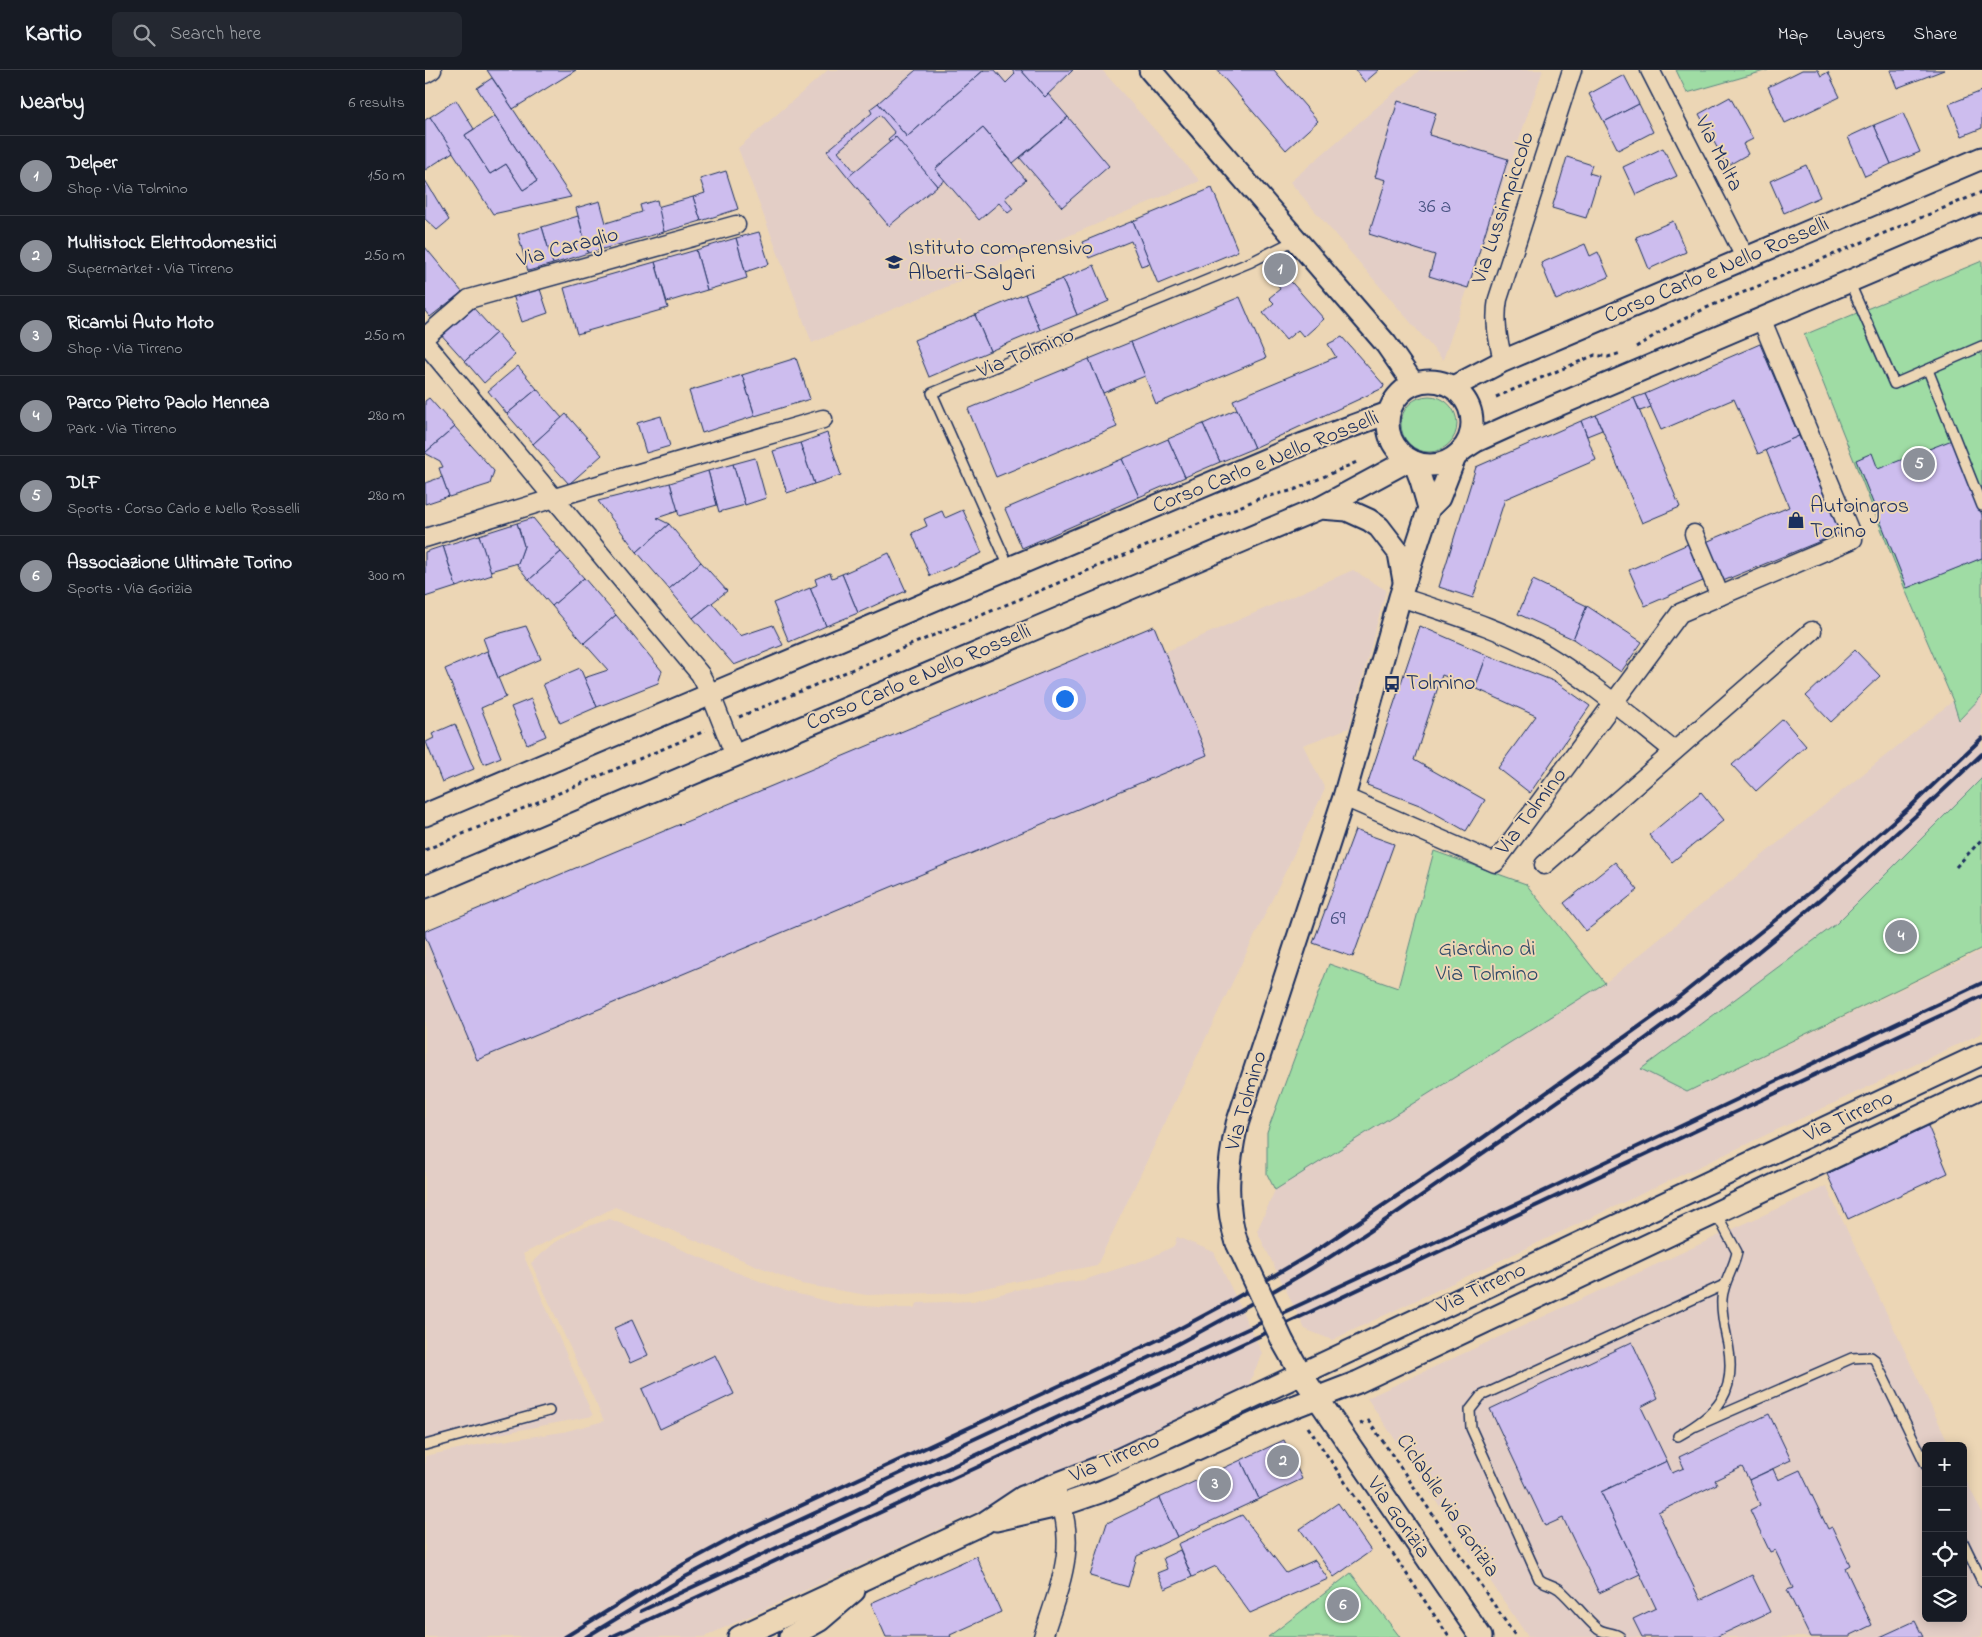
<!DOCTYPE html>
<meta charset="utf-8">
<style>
:root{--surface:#171b24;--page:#242831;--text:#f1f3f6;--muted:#9ea1a6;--line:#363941;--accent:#8c9099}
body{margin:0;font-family:"Indie Flower",sans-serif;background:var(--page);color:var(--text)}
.controls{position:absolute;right:15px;bottom:15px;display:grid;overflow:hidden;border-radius:8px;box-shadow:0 2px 12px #0003}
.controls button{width:45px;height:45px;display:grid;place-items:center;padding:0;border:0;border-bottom:1px solid var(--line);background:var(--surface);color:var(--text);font:25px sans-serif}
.you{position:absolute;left:639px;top:628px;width:18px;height:18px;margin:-12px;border:4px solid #fff;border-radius:50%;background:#1a73e8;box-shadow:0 0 0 8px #1a73e833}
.badge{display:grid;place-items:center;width:32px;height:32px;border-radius:50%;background:var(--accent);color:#fff;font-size:16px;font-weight:700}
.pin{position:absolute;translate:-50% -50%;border:2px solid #fff;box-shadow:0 1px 5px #0006}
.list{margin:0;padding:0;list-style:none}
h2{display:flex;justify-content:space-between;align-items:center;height:65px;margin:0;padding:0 20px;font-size:21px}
h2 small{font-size:16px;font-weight:400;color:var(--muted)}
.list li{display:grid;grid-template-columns:32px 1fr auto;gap:15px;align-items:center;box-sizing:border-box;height:80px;padding:0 20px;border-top:1px solid var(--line)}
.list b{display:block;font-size:19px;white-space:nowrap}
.list p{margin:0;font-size:16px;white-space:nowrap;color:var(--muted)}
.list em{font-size:16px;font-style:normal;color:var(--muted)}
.icon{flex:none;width:28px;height:28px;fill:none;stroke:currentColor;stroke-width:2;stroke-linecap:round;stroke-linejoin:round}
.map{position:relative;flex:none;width:1557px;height:1567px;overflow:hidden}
header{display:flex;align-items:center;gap:30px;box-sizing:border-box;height:70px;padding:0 25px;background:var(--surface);border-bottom:1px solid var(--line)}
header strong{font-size:24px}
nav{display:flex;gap:28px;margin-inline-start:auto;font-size:18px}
.search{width:350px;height:45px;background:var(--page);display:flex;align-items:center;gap:12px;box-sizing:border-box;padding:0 18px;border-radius:8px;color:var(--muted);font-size:19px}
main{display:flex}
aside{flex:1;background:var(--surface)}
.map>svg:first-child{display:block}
.built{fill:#e3cec6}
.green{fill:#9fdca4;stroke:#5d8681}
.building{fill:#cdbdee;stroke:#1b2f5e}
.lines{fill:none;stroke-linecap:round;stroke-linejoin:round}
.service-casing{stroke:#1b2f5e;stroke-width:12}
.minor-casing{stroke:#1b2f5e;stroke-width:21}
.tertiary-casing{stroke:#1b2f5e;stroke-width:25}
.path{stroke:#1b2f5e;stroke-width:3;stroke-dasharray:4 4;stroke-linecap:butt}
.service{stroke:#ecd6b5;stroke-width:9}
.minor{stroke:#ecd6b5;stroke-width:18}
.tertiary{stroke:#ecd6b5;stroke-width:21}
.rail{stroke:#1b2f5e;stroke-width:4}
.tertiary-bridge-casing{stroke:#1b2f5e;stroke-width:25;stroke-linecap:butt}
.tertiary-bridge{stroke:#ecd6b5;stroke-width:21}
.labels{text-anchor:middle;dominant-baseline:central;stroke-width:4;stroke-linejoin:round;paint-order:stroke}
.number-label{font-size:20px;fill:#485282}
.street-label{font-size:22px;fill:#1b2f5e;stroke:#ecd6b5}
.poi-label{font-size:22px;fill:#1b2f5e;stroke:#ecd6b5;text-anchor:start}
.park-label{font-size:22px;fill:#2f4968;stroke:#ecd6b5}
</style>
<header>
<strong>Kartio</strong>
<div class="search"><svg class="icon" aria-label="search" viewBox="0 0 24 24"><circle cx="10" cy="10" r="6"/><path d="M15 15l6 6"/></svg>Search here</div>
<nav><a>Map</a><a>Layers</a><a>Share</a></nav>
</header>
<main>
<aside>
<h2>Nearby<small>6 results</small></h2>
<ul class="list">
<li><span class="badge">1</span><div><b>Delper</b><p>Shop · Via Tolmino</p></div><em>150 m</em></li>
<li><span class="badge">2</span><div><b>Multistock Elettrodomestici</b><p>Supermarket · Via Tirreno</p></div><em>250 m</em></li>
<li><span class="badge">3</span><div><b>Ricambi Auto Moto</b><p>Shop · Via Tirreno</p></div><em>250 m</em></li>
<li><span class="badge">4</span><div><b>Parco Pietro Paolo Mennea</b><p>Park · Via Tirreno</p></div><em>280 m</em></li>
<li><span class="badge">5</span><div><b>DLF</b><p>Sports · Corso Carlo e Nello Rosselli</p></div><em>280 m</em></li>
<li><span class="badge">6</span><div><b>Associazione Ultimate Torino</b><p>Sports · Via Gorizia</p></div><em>300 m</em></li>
</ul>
</aside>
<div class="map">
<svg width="1557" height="1567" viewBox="0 0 1557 1567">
<rect width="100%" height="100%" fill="#ecd6b5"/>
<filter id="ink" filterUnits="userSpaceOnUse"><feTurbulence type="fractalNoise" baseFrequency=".02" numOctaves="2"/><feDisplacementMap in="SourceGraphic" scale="10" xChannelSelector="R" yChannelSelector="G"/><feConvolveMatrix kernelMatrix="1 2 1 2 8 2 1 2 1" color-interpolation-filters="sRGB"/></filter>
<g filter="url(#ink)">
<g class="built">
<path d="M403 0H677L775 111 387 273 313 78Z"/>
<path d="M995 0H1118L1018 290 865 112Z"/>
<path d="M928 500 961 520 924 658 878 675 900 719 672 1195 540 1222 442 1225 376 1214 190 1137 98 1184 168 1346 0 1378V861L729 556 740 582Z"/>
<path d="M1557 626V708L1411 854 1216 999 1263 1022 1557 880V963L907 1270 880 1259 832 1161 850 1120 1180 913 1528 631 1534 650Z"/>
<path d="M1401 1116 1525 1376H1501V1548H1538V1404L1557 1443V1567H1103L942 1328Z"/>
<path d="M185 1149 305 1200 361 1221 414 1234 467 1238H489L493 1233 548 1231 599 1218 659 1210 725 1188 749 1176 752 1167 789 1182 837 1283 823 1317 279 1567H0V1386L57 1374 138 1362 179 1351 106 1193 126 1175 151 1160Z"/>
</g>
<g class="green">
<path d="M1251 0H1343L1262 23Z"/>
<path d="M1557 191V626L1534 650 1528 631 1482 524 1379 265Z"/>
<circle cx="1004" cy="354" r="28"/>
<path d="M1557 708V878L1262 1022 1216 999 1411 854Z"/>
<path d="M1009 781 1101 814 1180 913 850 1120 842 1104V1062L904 894 973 918Z"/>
<path d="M926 1503 975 1567H843Z"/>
</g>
<g class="building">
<path d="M62 0H151L88 39Z"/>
<path d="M491 0H559L482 67 453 33Z"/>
<path d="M559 0H570L581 13 590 4 587 0H596L620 27 623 24 643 47 588 93 558 58 510 99 520 110 512 116 470 67 465 72 463 69 470 63 455 45 413 81 430 102 423 107 402 81 447 43 445 39 453 33 482 67Z"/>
<path d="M596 0H648L620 27Z"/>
<path d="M792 0H849L893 51 861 80Z"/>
<path d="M930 0H954L940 12Z"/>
<path d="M1377 0H1393L1396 6 1403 2 1415 27 1360 53 1343 17Z"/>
<path d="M1465 0H1519L1472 18Z"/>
<path d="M1199 5 1214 34 1179 52 1164 24Z"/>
<path d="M67 8 88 39 146 127 68 144 5 47 31 30 49 59 40 65 65 104 81 94 98 120 112 111 52 18Z"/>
<path d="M1557 21V58L1537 66 1524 34Z"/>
<path d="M1305 27 1328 69 1318 74 1323 84 1302 96 1274 44Z"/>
<path d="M973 31 1011 43 1004 65 1083 89 1043 218 1004 206 1010 185 944 164 961 110 950 107Z"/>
<path d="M1214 34 1228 62 1193 80 1179 52Z"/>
<path d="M1478 43 1495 82 1466 94 1449 55Z"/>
<path d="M70 46 112 111 98 120 81 94 65 104 40 65Z"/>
<path d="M5 47 28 82 0 100V50Z"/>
<path d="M643 47 684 96 637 137 595 88Z"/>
<path d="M1449 55 1466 94 1440 106 1423 67Z"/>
<path d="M558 58 601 110 580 128 588 139 583 143 574 133 554 150 510 99Z"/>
<path d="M471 67 512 116 464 156 423 107Z"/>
<path d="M1238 78 1252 106 1211 125 1198 97Z"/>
<path d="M1142 87 1167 95 1164 103 1174 106 1161 148 1127 138Z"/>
<path d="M1381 95 1395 127 1359 143 1345 111Z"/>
<path d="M301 101 313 139 276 151 268 127 280 123 275 109Z"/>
<path d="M0 110 24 150 12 160 0 149Z"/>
<path d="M787 118 813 181 733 214 708 151Z"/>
<path d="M268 127 276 151 239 162 232 137Z"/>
<path d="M232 130 239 162 163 183 151 138 175 131 181 153 217 142 215 135Z"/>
<path d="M153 146 163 183 128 194 117 157Z"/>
<path d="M708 151 725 193 716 196 706 171 664 188 657 172Z"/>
<path d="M1248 151 1261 182 1224 199 1211 167Z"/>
<path d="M117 157 128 194 103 201 93 164Z"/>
<path d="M334 162 344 194 320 202 311 168Z"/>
<path d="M311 168 322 208 282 220 271 180Z"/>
<path d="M1160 174 1165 186 1173 182 1184 207 1131 230 1116 193Z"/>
<path d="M0 177 37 222 5 247 0 241Z"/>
<path d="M271 180 282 220 242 232 230 192Z"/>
<path d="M230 192 243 238 152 264 139 218Z"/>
<path d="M669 195 684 231 652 245 637 209Z"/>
<path d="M861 206 899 249 879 267 873 260 861 270 838 243 849 233 844 228 855 219 852 214Z"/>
<path d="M637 209 652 245 615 260 600 224Z"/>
<path d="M114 216 123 243 97 252 88 225Z"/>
<path d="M600 224 615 260 565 281 550 245Z"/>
<path d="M815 227 841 288 731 334 706 272Z"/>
<path d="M44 233 71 263 40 291 13 261Z"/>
<path d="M550 245 565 281 504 307 489 270Z"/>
<path d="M71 263 90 285 59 313 40 291Z"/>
<path d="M917 267 959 315 958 318 829 378 808 330 911 287 903 274Z"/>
<path d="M706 272 720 306 678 323 664 289Z"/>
<path d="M1335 274 1374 366 1333 384 1309 329 1236 360 1220 324Z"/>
<path d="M371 288 385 329 330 346 317 305Z"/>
<path d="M664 289 692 357 571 407 543 339Z"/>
<path d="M93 296 112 319 82 344 63 321Z"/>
<path d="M317 305 330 346 277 363 264 321Z"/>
<path d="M112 319 137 348 108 374 82 344Z"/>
<path d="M1220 324 1226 337 1215 341 1209 328Z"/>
<path d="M4 328 30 357 0 383V331Z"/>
<path d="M1209 328 1255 437 1217 453 1171 345Z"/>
<path d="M812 339 829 378 795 392 778 354Z"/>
<path d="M141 344 177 385 144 414 108 374Z"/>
<path d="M1171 345 1177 360 1162 366 1156 351Z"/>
<path d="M236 346 245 376 221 383 212 353Z"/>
<path d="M1156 351 1171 390 1080 429 1048 528 1014 517 1051 397Z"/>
<path d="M778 354 795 392 760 407 743 369Z"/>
<path d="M30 357 69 401 65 414 24 427 14 398 18 397 15 391 0 383Z"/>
<path d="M402 363 416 405 389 414 375 373Z"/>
<path d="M1374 366 1415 463 1298 511 1281 472 1364 437 1341 380Z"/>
<path d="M743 369 760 407 714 427 697 389Z"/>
<path d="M1527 370 1557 445V488L1482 518 1431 390 1447 383 1453 399Z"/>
<path d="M375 373 389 414 362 423 348 381Z"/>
<path d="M330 388 341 428 320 435 308 394Z"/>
<path d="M697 389 714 427 597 478 580 439Z"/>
<path d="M308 394 320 435 294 442 283 401Z"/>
<path d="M283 401 292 435 254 446 245 413Z"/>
<path d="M17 407 24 426 0 434V413Z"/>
<path d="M245 413 253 441 232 448 244 454 212 482 173 431Z"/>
<path d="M538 440 557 483 505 506 487 463 502 456 499 449 517 441 520 448Z"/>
<path d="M108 448 136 482 104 510 92 495 99 476 92 453Z"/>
<path d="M92 453 99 476 93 493 65 501 54 465Z"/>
<path d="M244 454 276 492 244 519 212 482Z"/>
<path d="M54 465 67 505 31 517 18 476Z"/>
<path d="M1263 474 1278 511 1220 536 1204 500Z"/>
<path d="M18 476 31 517 0 527V482Z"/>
<path d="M136 482 159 508 127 536 104 510Z"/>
<path d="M464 483 481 521 433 543 417 504Z"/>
<path d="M276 492 302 521 268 548 244 519Z"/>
<path d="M405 503 407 508 417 504 433 543 401 556 385 518 392 515 390 509Z"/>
<path d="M159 508 191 545 159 573 127 536Z"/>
<path d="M1108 510 1162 536 1148 569 1093 544Z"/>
<path d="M385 518 401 556 364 572 348 533Z"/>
<path d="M287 533 315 566 348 555 358 575 309 595 268 548Z"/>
<path d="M1162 536 1217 572 1196 602 1148 569Z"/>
<path d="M191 545 237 601 233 613 172 637 159 608 183 600 159 573Z"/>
<path d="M101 556 116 589 73 608 58 568Z"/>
<path d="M729 556 782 685 52 990 0 866V861Z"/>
<path d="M995 556 1062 585 1050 618 1017 605 989 690 1060 730 1041 761 997 736 942 715Z"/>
<path d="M1430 580 1455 606 1406 652 1381 626Z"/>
<path d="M62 581 81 627 56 638 76 687 59 694 20 599Z"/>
<path d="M1062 585 1131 612 1165 636 1105 723 1073 698 1111 646 1050 618Z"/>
<path d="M155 598 172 637 135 653 118 614Z"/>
<path d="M106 629 121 666 102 674 86 637Z"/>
<path d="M1358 649 1381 676 1331 721 1307 695Z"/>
<path d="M30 654 49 699 17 712 1 672 9 668 7 664Z"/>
<path d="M1276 722 1299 750 1247 792 1224 765Z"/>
<path d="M930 760 969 774 928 887 888 873Z"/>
<path d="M1190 792 1213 820 1161 861 1139 833Z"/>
<path d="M1503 1056 1523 1103 1423 1149 1402 1104Z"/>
<path d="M207 1250 223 1285 205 1293 189 1258Z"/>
<path d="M1207 1272 1233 1328 1216 1337 1242 1391 1176 1422 1215 1504 1174 1523 1138 1448 1120 1456 1065 1339Z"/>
<path d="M290 1285 309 1324 235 1359 217 1319Z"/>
<path d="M1344 1344 1366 1390 1324 1410 1317 1397 1290 1410 1292 1414 1233 1442 1275 1530 1327 1505 1345 1542 1291 1567H1217L1208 1549 1231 1538 1176 1422 1242 1391 1247 1403 1259 1398 1254 1387Z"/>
<path d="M859 1370 877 1409 834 1429 816 1390Z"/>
<path d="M816 1390 834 1429 752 1467 734 1428Z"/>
<path d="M1348 1399 1353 1410 1375 1400 1403 1459 1407 1457 1425 1495 1420 1498 1447 1555 1426 1565V1567H1385L1362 1520 1368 1518 1350 1480 1345 1482 1325 1440 1335 1435 1324 1410Z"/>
<path d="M734 1428 752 1467 712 1486 703 1517 665 1506 682 1453Z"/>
<path d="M913 1433 946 1481 909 1507 875 1459Z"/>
<path d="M817 1445 861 1503 890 1490 903 1509 825 1543 791 1496 767 1507 753 1474Z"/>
<path d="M755 1480 767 1507 740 1519 732 1503 742 1499 738 1488Z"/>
<path d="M551 1486 576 1542 525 1565 526 1567H461L446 1533Z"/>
<path d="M1490 1551 1498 1567H1455Z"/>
</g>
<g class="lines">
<g class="service-casing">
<g id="service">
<path d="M1424 211 1469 314 1557 276"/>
<path d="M1503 300 1557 436"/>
<path d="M584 497 507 323 826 192 870 170"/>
<path d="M1271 1356 1427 1288 1446 1287 1450 1290 1501 1395"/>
<path d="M1253 1366C1293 1344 1312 1323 1303 1274 1300 1260 1296 1244 1297 1229 1298 1212 1309 1199 1312 1182L1291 1143"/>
<path d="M0 1375 124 1341"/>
<path d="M1538 1472 1557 1511"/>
<path d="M1195 1567C1189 1562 1180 1564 1173 1559 1159 1547 1148 1531 1134 1519 1127 1514 1120 1514 1114 1509L1046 1358 1045 1340 1056 1326 1299 1215"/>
</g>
</g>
<g class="minor-casing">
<g id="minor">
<path d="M1225 0 1321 189"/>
<path d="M0 4 7 0"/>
<path d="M0 267 44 229 311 155"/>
<path d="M0 273 275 604 286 625 310 686"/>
<path d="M1078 291C1073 270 1069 251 1073 229L1147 0"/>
<path d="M1269 464 1295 526"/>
<path d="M0 468 149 422 398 349"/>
<path d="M975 527C1024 543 1087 562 1130 590 1172 617 1210 650 1249 681"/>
<path d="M919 727 1070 793 1255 543 1428 469 1336 248"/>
<path d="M1119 795 1387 561"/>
<path d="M618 1567C634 1516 654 1476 632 1423"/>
</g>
</g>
<g class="tertiary-casing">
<g id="tertiary">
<path d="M725 0 961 274 988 313"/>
<circle cx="1005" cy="353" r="42"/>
<path d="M1028 317 1078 291 1557 88"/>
<path d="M1037 380 1051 371 1084 356 1557 155"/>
<path d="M989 392 996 410 1004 438"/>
<path d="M895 438 922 440 944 450 954 457 974 483 979 511"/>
<path d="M0 745 878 374 963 343"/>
<path d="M0 817 895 438 984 390"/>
<path d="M812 1173C799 1133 803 1094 812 1054L919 727 975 527 1004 438 1014 428 1030 387"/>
<path d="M858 1272 876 1304 1056 1567"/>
<path d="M571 1450 637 1435 675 1422 850 1344 933 1312 1557 1017"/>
<path d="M314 1567 559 1453 598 1427 693 1390 1557 984"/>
<path d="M365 1567 395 1550 429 1521"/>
</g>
</g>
<g class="path">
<path d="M1211 277 1243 257 1281 238 1557 122"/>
<path d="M1071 327 1170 285 1183 287 1196 283"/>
<path d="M314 647 833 429 869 420 934 391"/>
<path d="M0 780 280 661"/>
<path d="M1531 797 1557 769"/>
<path d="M935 1354 944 1351 1091 1567"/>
<path d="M883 1357 1024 1567"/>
</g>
<use href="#service" class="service"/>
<use href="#minor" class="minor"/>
<use href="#tertiary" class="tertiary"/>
<g class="rail">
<path d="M216 1541 1113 1124 1557 913"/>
<path d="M140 1567 259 1494 315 1464 737 1268 804 1232 884 1185 1042 1079 1235 942 1403 808 1486 736 1557 668"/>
<path d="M161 1567 260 1507 321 1475 743 1279C792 1253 841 1226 889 1197 944 1163 996 1126 1049 1089 1130 1034 1211 978 1289 917 1382 844 1471 766 1557 684"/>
<path d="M186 1567 745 1308 1557 926"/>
</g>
<g class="tertiary-bridge-casing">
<path id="tertiary-bridge" d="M812 1173 858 1272"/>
</g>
<use href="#tertiary-bridge" class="tertiary-bridge"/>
</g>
</g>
<defs>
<g id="school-bare" transform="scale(1.35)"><path d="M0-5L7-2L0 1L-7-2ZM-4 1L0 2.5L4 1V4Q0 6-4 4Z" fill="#1b2f5e" stroke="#ecd6b5" stroke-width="2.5" paint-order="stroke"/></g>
<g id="shop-bare" transform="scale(1.35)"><path d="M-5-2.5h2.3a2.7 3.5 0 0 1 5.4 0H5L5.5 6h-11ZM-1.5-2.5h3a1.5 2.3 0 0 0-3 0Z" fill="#1b2f5e" stroke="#ecd6b5" stroke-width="2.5" paint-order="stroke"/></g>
<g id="bus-bare" transform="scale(1.35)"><path d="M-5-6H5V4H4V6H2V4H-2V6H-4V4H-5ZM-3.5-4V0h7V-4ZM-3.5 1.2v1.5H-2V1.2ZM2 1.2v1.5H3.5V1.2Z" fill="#1b2f5e" stroke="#ecd6b5" stroke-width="2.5" paint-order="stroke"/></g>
</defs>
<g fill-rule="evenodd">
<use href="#school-bare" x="469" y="192"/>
<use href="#shop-bare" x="1371" y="450"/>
<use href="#bus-bare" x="967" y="614"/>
</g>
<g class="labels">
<g class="number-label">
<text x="1010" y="137">36 a</text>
<text x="913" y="849">69</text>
</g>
<g class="street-label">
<text transform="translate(1293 84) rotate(63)">Via Malta</text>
<text transform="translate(1079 138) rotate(-72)">Via Lussimpiccolo</text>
<text transform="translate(143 178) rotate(-15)">Via Caraglio</text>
<text transform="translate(1292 201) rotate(-23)">Corso Carlo e Nello Rosselli</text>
<text transform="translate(601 284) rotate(-22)">Via Tolmino</text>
<text transform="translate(841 393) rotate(-22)">Corso Carlo e Nello Rosselli</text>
<text transform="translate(494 608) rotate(-23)">Corso Carlo e Nello Rosselli</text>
<text transform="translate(1107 742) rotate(-53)">Via Tolmino</text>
<text transform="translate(822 1031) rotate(-74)">Via Tolmino</text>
<text transform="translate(1424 1047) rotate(-25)">Via Tirreno</text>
<text transform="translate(1057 1219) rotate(-25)">Via Tirreno</text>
<text transform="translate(690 1389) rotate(-23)">Via Tirreno</text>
<text transform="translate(1022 1436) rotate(56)">Ciclabile via Gorizia</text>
<text transform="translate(973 1448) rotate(55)">Via Gorizia</text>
</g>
<g class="poi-label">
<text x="483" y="179">Istituto comprensivo<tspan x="483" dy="25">Alberti-Salgari</tspan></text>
<text x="1385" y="437">Autoingros<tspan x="1385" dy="25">Torino</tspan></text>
<text x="981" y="614">Tolmino</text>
</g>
<g class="park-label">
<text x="1062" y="880">Giardino di<tspan x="1062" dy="25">Via Tolmino</tspan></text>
</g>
</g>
</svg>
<div class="controls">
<button>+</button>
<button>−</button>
<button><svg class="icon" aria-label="locate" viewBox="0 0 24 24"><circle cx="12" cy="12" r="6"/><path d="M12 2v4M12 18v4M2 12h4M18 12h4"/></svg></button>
<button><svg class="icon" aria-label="layers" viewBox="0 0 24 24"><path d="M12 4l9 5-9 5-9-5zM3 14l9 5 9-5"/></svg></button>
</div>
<div class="you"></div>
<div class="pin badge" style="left:855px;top:199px">1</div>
<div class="pin badge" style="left:858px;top:1391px">2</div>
<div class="pin badge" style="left:790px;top:1414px">3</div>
<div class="pin badge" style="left:1476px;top:866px">4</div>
<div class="pin badge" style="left:1494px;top:394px">5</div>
<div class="pin badge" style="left:918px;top:1535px">6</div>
</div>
</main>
